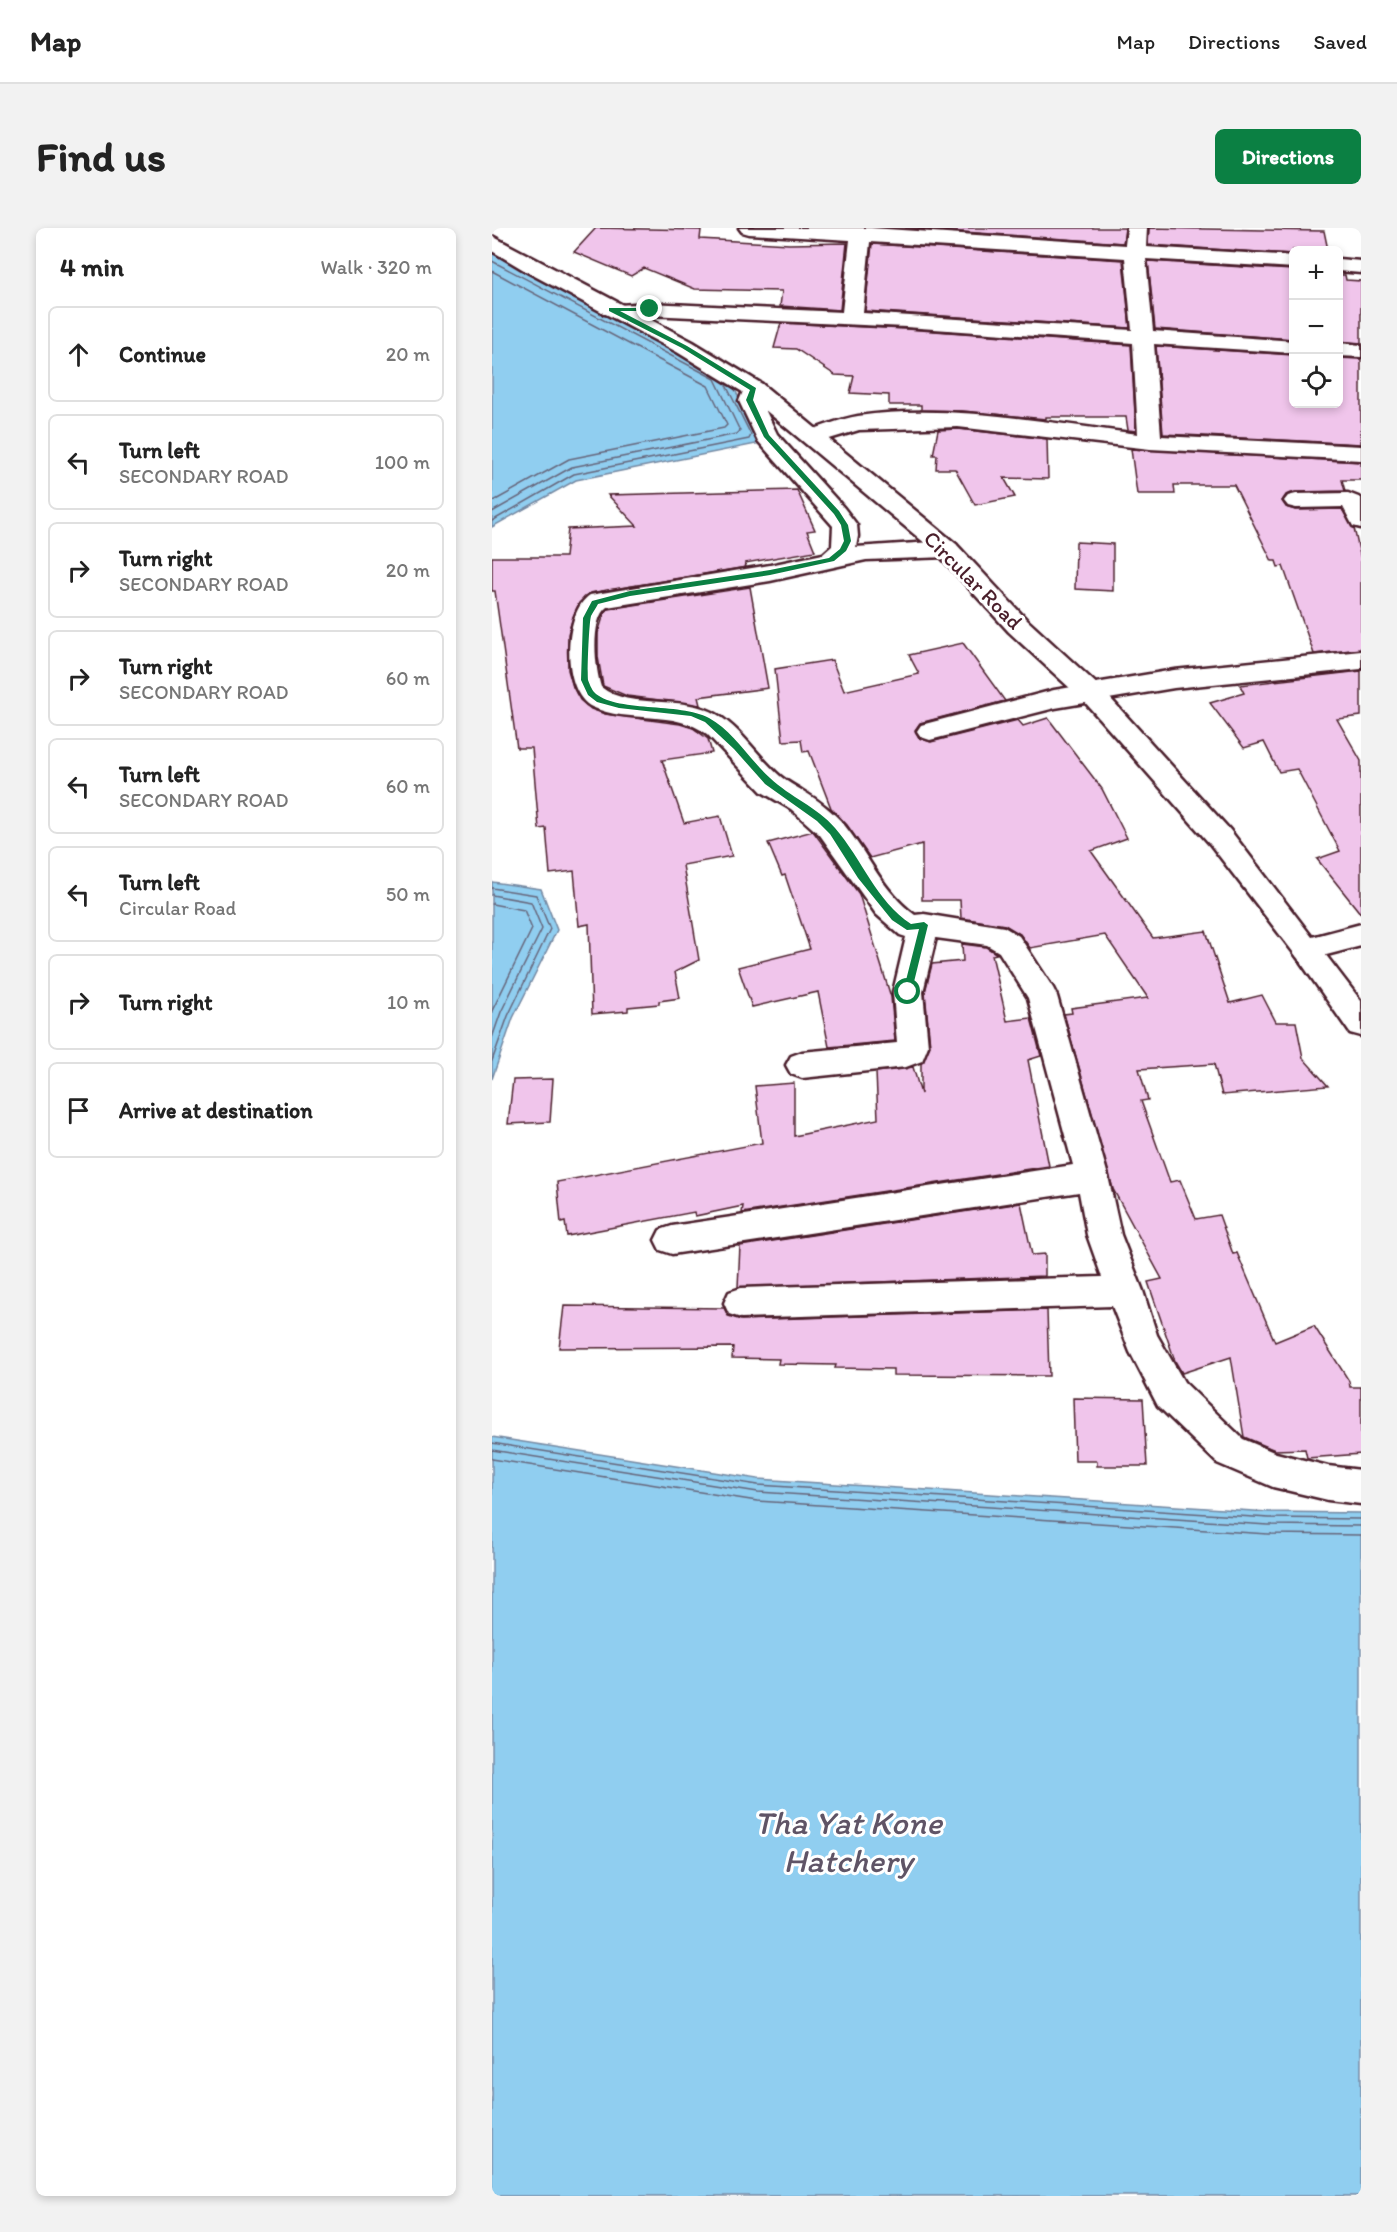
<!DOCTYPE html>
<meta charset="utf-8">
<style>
:root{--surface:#fff;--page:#f2f2f2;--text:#222;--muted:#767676;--line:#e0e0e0;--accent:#0b8043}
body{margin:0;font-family:Itim,sans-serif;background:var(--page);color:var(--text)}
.controls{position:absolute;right:18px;top:18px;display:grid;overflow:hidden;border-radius:9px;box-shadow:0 3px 9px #0003}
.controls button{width:54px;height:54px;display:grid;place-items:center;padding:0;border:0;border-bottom:2px solid var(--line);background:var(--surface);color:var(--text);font:30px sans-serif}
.stop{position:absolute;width:18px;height:18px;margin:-14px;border:4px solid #0b8043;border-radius:50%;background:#fff}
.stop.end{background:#0b8043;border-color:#fff;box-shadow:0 2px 6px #0008}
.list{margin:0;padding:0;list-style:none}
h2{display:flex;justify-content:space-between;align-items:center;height:78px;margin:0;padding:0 24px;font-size:26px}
h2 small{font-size:20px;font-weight:400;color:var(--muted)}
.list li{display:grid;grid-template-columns:39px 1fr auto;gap:18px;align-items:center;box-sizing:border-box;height:96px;margin:0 12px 12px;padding:0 12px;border:2px solid var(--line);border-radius:9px}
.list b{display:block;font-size:22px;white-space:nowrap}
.list p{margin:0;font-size:20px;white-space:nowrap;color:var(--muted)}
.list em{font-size:20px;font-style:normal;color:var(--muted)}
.icon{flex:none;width:33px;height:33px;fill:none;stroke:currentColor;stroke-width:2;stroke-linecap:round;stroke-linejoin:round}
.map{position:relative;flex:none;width:869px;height:1968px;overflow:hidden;border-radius:9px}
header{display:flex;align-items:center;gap:36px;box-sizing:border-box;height:84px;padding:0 30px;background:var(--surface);border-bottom:2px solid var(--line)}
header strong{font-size:28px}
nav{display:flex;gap:33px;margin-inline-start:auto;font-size:21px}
.intro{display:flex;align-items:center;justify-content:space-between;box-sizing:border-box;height:144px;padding:0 36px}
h1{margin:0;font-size:42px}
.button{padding:15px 27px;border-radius:9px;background:var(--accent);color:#fff;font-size:21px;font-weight:700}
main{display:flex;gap:36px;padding:0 36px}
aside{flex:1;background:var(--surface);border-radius:9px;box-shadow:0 3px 9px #0003}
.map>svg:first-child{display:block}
.water{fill:#90cef0;stroke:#7488a1;stroke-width:1.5}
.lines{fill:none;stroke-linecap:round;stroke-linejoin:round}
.shore{stroke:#66657a;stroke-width:1.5}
.building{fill:#f0c5eb;stroke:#4a1f2b;stroke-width:1.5}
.street-casing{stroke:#4a1f2b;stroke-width:5}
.secondary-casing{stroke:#4a1f2b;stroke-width:5}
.street{fill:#fff;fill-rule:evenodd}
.secondary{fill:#fff;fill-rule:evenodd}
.route{fill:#0b8043}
.labels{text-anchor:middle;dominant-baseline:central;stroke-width:6;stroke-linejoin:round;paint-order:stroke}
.far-street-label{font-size:22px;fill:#4a1f2b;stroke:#fff}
.near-water-label{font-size:33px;font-style:italic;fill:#5f5466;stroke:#fff}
</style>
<header>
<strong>Map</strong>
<nav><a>Map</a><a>Directions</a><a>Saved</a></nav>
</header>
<div class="intro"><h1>Find us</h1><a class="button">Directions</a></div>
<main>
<aside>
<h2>4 min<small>Walk · 320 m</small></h2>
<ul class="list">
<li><svg class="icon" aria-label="ahead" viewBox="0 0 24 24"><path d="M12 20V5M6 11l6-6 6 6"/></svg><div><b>Continue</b></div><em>20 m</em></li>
<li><svg class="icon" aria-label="left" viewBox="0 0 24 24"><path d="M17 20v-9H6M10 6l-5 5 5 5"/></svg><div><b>Turn left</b><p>SECONDARY ROAD</p></div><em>100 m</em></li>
<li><svg class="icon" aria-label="right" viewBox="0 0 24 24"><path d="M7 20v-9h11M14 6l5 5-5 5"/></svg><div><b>Turn right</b><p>SECONDARY ROAD</p></div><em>20 m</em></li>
<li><svg class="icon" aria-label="right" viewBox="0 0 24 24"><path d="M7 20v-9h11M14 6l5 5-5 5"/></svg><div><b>Turn right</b><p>SECONDARY ROAD</p></div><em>60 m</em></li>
<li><svg class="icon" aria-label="left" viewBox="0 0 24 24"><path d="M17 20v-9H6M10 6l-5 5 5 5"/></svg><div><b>Turn left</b><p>SECONDARY ROAD</p></div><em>60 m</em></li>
<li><svg class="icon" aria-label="left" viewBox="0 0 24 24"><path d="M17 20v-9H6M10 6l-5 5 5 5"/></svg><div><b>Turn left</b><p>Circular Road</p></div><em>50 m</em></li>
<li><svg class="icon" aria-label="right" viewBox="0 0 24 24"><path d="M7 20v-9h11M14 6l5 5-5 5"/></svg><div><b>Turn right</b></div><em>10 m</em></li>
<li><svg class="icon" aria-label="arrive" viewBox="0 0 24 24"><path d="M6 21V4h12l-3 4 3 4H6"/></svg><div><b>Arrive at destination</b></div></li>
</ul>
</aside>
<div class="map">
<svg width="869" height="1968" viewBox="0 0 869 1968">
<rect width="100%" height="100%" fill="#fff"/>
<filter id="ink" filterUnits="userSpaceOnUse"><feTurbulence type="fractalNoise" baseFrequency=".0167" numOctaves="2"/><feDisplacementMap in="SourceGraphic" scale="12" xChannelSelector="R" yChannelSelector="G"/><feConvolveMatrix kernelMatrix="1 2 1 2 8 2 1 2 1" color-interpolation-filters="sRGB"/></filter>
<g filter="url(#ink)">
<g class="water">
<path d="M0 18 233 141 269 215 84 252 0 299Z"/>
<path d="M0 654 49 661 65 702 21 790 0 851Z"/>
<path d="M0 1209 266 1251 777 1284 869 1285V1968H0Z"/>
</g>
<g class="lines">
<g class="shore">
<path d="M0 33 223 151 248 203 245 206 80 239 0 284"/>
<path d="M0 43 216 158 235 197 232 200 77 231 0 274"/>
<path d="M0 293 82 246 257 211 259 207 233 155"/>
<path d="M0 660 44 667 58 701 16 788 0 833"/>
<path d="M0 667 39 674 50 701 9 784 0 810"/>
<path d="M0 676 32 682 40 701 0 783"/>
<path d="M0 1215 266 1257 777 1290 869 1291"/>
<path d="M0 1222 266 1264 776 1297 869 1298"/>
<path d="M0 1231 265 1273 776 1306 869 1307"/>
</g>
</g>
<g class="building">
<path d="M104 0 209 2 208 11 297 16 355 15 348 82 288 78 290 63 203 61 152 40 139 48 82 24Z"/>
<path d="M413 0H633L631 15Z"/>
<path d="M657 0 832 3 836 22H801V26L656 17Z"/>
<path d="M380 16 631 32 638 100 373 83Z"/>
<path d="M656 33 801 42V111L663 101Z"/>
<path d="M846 47H853L854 52 869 53V115L846 113Z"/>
<path d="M289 95 414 101 639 117 644 203 636 202 634 189H554V191L471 183 429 182V177H397V167L358 165 362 148 343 147 304 121 282 120Z"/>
<path d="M664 118 801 127V176H846V130L869 131V216L671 206Z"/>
<path d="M466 201 555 211 556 251 512 250 523 269 483 277 463 241H444L445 227H441L446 202Z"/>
<path d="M639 221 869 234V252H850L853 263 803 264 794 267 790 273 794 279 803 282 850 281 862 300 869 331V421L822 426 791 338 786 339 784 333H780L742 257H682L683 266H645Z"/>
<path d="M305 262 323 302 315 303 323 323 253 335 254 339 98 365 87 375 81 389 76 406V442L81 459 88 472 99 481 113 486 188 496 201 500 216 511 220 525 170 532 192 595 228 588 240 628 191 637 207 732 183 744 188 770 167 773V776L136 779V783L100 786 97 696 87 698 82 643 58 646 54 600 47 601 40 520H25L3 363H0V329H73L76 301 145 298 116 267Z"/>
<path d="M584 314 621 316V363L583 361Z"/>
<path d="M258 359 276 460 206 469 208 477 135 468 111 458 106 429V405L112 386 116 381Z"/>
<path d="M471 415 513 473 428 495 423 502 427 510 439 514 526 492 531 498 556 490 610 561 635 610 599 623 661 710 714 703 738 775 770 767 784 794H804L811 830 836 858 730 867 722 836 647 841 656 872 649 873 678 954 688 952 704 991 727 987 741 1026 745 1025 783 1114 822 1098 857 1153 858 1159H869V1226L815 1230 813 1221 783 1222 752 1209 739 1129 690 1145 683 1133 656 1054 670 1051 621 961 572 786 580 785 579 780 656 770 613 707 538 720 528 706 513 697 469 690 468 672H430V616L378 630 355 597 339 580 317 523 311 524 309 512 291 513 283 441 340 432 352 463 427 446 417 427Z"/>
<path d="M869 443V488L845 491 869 533V686L825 631 848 623 805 541 787 544 772 514 752 520 718 475 752 465 748 457Z"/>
<path d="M321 603 367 666 399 769 403 813 337 819 326 764 260 779 246 739 318 721 293 647 290 648 276 615Z"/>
<path d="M470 716 494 719 505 726 500 727 515 793 539 790 549 828 536 832 557 938 250 985 251 978 203 988 202 984 75 1008 73 994 69 995 65 954 270 915 263 858 302 855V908L386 891 384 844 421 839 429 866V836L438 818 433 764 440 736 471 733Z"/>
<path d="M61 851 58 894 16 896 21 852Z"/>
<path d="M529 975 540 1027 553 1026V1048L246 1059 248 1018Z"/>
<path d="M72 1078 232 1080 236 1088 249 1092 555 1082 557 1148 401 1147V1141L343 1140 344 1137 286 1136 287 1131 240 1130 241 1119 67 1120Z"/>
<path d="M581 1170 651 1171 655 1238H605V1233H583Z"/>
</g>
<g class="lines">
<g class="street-casing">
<g id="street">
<path d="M247 0H379L633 17 635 0H655L654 19 802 28V40L654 31 661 103 802 113V125L662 116 669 208 869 218V232L658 221 466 199 367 202 321 216 313 214 310 209 313 204C330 199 348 191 366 188 458 175 555 195 646 206L641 115 414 99 157 87 112 86 108 82 112 78 157 75 350 84 358 12 257 6 250 4ZM378 14 633 30 640 102 371 85Z"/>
<path d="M846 31 869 33V45L846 43Z"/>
<path d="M846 115 869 117V129L846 128Z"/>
<path d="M262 154 270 156 273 161 269 173 285 206 352 280 365 297 366 308 364 319 455 313 464 316 467 321 464 326 455 329 374 332 278 353 115 379C98 391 103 441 109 459 138 483 191 465 226 487 251 503 266 529 288 548 295 554 303 558 311 563 326 572 342 584 353 598 377 628 391 664 423 687L432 686 512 699 527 708 561 760 565 768 616 948 629 1007 651 1063 665 1107 692 1154 751 1211 784 1225 836 1238 869 1242V1276L836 1272 781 1259 725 1235 666 1178 638 1124 620 1078 249 1090 237 1086 232 1075 237 1064 249 1060 610 1049 595 1007 587 964 180 1026 168 1022 163 1012 168 1002 180 998 581 937 536 770 507 724 495 717 444 710 431 764 436 818 430 833 414 839 310 850 299 846 294 837 299 828 310 824 405 815 401 764 414 709 408 707 384 686 328 607 299 581 270 564 215 506C182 481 137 496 100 479 69 464 71 384 98 367L278 337 331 326 340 318 341 298 266 213 247 173 254 156Z"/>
<path d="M856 265 869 270V300L861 298 851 279 804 280 796 278 792 273 796 268 804 266Z"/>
<path d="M869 423V441L682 460 563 480 438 512 429 509 425 503 429 497 562 462 682 442Z"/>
<path d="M869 696V718L815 732 805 729 800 721 805 713Z"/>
</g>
</g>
<g class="secondary-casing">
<path id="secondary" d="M0 8 201 114 270 156 464 316 535 392 609 460 738 602 869 773V808L858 805 805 729 718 616 591 472 517 404 446 326 254 166 185 124 37 45 0 23Z"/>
</g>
<use href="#street" class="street"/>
<use href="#secondary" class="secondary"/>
</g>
</g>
<path class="route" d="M117 80H160L158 83H128L195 118 264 160 261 172 277 207 347 283 356 297 359 313 354 323 342 333 278 347 138 368 106 376C104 380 101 384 99 388 97 395 95 444 96 452 97 455 100 462 102 464 122 485 188 474 217 490 241 503 258 532 278 550 298 569 325 579 343 600 370 631 384 673 419 696L432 694 436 697 419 766H412L411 764 427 701 415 702 400 692 366 650 338 606 325 593 273 556 242 521 213 494 199 488 127 480 105 474 96 467 89 452 91 390 100 373 138 363 278 342 337 330 348 321 352 313 349 297 342 286 272 209 254 172 258 162 190 120 117 83Z"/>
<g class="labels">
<g class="far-street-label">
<text transform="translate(481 352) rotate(45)">Circular Road</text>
</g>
<g class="near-water-label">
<text x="356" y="1594">Tha Yat Kone<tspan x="356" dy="38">Hatchery</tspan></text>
</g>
</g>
</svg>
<div class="controls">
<button>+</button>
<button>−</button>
<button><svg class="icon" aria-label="locate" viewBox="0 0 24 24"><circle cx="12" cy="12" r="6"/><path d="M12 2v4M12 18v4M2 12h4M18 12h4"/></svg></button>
</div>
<div class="stop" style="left:416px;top:764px"></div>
<div class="stop end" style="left:158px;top:81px"></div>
</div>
</main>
